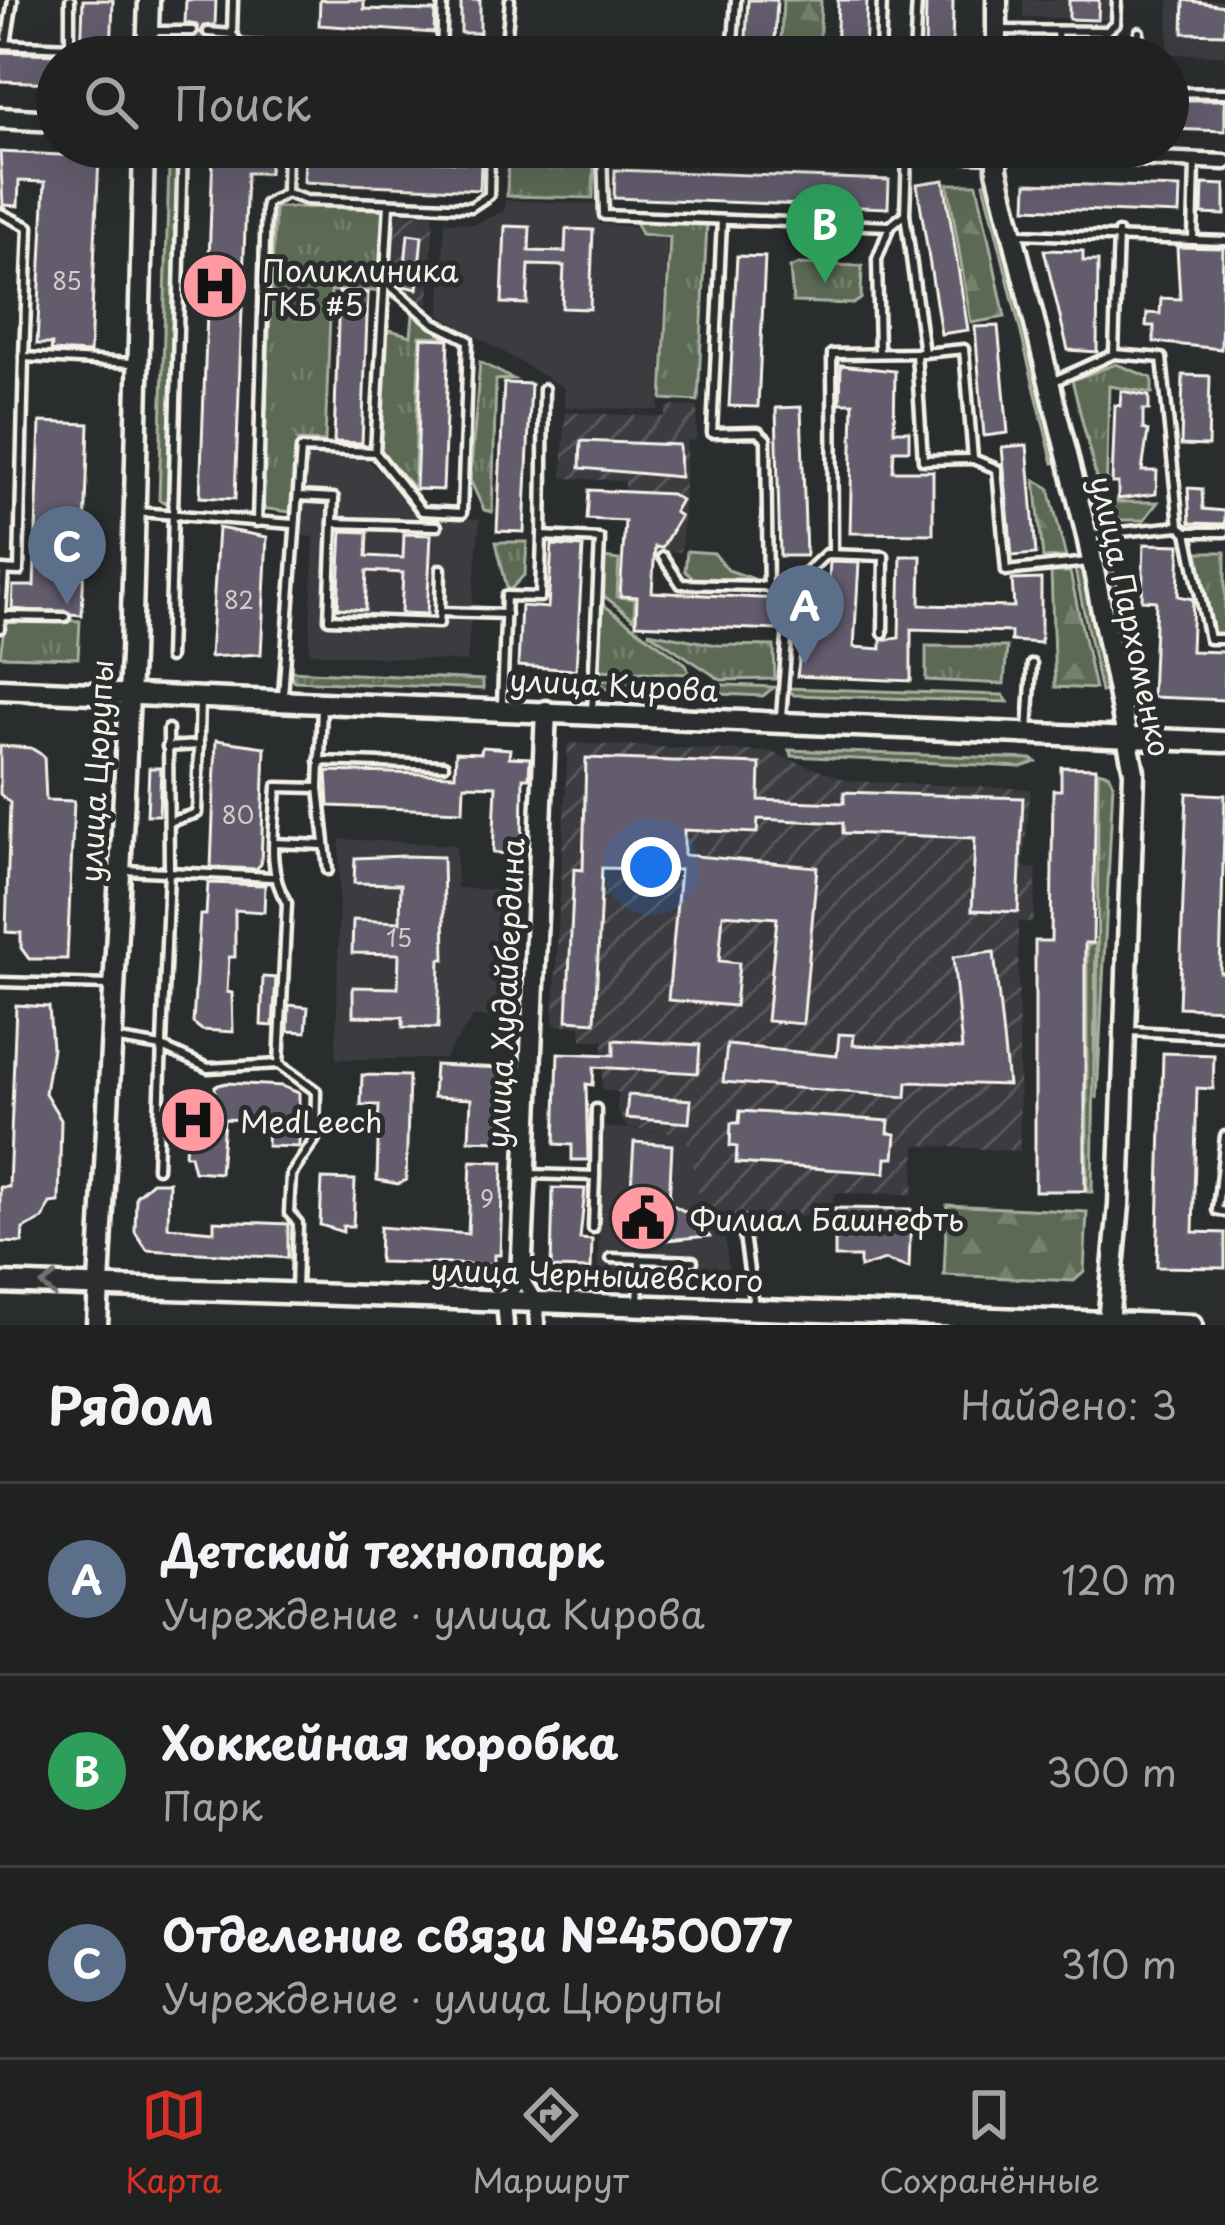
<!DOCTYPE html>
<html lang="ru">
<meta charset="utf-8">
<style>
:root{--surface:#202222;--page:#282a2a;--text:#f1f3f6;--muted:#a2a4a5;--line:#3d3f40;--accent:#d93025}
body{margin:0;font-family:"Playpen Sans",sans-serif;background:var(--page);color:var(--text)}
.you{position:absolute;left:651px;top:867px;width:42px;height:42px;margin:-30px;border:9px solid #fff;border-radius:50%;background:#1a73e8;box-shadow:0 0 0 18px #1a73e833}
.badge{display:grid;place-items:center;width:78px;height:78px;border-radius:50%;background:var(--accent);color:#fff;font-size:39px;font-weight:700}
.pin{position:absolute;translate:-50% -99px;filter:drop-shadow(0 3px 6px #0008)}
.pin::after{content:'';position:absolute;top:63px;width:42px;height:36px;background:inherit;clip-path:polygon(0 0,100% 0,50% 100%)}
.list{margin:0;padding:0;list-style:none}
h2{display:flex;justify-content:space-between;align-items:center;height:156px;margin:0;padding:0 48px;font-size:51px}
h2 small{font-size:39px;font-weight:400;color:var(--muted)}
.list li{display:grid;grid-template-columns:78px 1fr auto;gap:36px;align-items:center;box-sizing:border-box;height:192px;padding:0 48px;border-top:3px solid var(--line)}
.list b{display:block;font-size:45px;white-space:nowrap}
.list p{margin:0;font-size:39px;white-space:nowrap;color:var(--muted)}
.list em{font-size:39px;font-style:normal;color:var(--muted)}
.icon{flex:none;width:66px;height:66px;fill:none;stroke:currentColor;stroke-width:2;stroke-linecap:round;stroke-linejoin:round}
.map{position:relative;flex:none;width:1225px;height:1325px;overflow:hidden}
.search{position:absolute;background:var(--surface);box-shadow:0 12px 48px #0002;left:36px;right:36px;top:36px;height:132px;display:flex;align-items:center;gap:30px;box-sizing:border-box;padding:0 42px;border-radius:66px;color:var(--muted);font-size:45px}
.sheet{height:732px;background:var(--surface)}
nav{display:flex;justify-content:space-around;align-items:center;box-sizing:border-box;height:168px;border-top:3px solid var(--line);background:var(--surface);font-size:33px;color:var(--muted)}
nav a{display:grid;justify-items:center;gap:6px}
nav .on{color:var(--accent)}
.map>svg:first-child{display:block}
.built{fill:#3b3b41}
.industrial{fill:url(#industrial-furrows)}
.grass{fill:url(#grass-tufts);stroke:#a8ae9e;stroke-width:3}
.forest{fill:url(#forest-firs);stroke:#a8ae9e;stroke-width:3}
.building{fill:#645c6d;stroke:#f4f1e8;stroke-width:3}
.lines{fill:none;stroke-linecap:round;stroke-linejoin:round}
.lane-casing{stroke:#f4f1e8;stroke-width:15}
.street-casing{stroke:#f4f1e8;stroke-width:21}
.secondary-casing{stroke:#f4f1e8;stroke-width:27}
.lane{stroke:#2a2d2e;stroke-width:6}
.street{stroke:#2a2d2e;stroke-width:12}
.secondary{stroke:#2a2d2e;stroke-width:18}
.oneway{stroke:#71726f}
.labels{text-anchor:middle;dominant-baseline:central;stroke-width:10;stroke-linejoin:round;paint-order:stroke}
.number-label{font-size:24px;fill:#d0ccc9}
.poi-label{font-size:30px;fill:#f4f1e8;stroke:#2a2d2e;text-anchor:start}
.street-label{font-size:30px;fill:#f4f1e8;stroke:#2a2d2e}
</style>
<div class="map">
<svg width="1225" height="1325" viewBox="0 0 1225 1325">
<defs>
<pattern id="industrial-furrows" width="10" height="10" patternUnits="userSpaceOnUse" patternTransform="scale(3)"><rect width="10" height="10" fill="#3b3b41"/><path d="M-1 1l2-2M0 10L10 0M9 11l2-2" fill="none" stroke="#58585c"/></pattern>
<pattern id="grass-tufts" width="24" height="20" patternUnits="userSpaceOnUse" patternTransform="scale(3)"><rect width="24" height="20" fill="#5b6b55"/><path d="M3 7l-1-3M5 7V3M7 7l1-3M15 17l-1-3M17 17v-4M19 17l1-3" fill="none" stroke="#73816d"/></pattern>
<pattern id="forest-firs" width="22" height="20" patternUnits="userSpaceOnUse" patternTransform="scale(3)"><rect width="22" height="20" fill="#5b6b55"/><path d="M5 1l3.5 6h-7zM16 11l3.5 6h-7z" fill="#73816d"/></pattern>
</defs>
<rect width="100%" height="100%" fill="#2a2d2e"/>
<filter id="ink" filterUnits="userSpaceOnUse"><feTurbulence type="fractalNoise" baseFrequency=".00833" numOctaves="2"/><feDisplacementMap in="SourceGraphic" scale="24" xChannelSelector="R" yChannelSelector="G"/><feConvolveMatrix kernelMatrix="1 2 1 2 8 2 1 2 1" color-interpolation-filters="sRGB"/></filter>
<g filter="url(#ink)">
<g class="built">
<path d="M1023 0H1114L1113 20 1023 17Z"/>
<path d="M1169 0H1225V55L1168 54Z"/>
<path d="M505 200 599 204V224L635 227 639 237 667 238 659 410 564 407V388L440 315 445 221 475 224 504 211Z"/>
<path d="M306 455 367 459 418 513 480 519 467 662 309 653 314 537 302 536Z"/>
<path d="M340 839 456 845 457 888 518 891 514 1018 473 1017 444 1059H336Z"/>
<path d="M604 1127 686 1134 711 1221H724L729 1281 597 1275Z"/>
</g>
<g class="industrial">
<path d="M394 213 434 214 429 304 390 300Z"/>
<path d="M667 406 698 407 696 440 687 441 681 552 623 549 625 481 562 478 565 412 665 417Z"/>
<path d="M568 743 771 752 849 781 1031 789 1023 867 1037 869 1033 922H1018L1020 1151 916 1145 913 1194 836 1193 826 1215 724 1221 704 1217 686 1134 627 1128 617 1110 618 1092 602 1090 603 1040H581V1026L553 1025Z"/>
</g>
<g class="grass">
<path d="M508 157 594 159 593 198 507 196Z"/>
<path d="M989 181 1058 462 1053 463 984 183Z"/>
<path d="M275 207 383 208 379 291H331L325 442 298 441 290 512 261 508Z"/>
<path d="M634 220 707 224 698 401 662 399 670 237 641 234Z"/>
<path d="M799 264 862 266 861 299 853 304 793 302 790 268Z"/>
<path d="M413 315 450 337 420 336 414 488 380 451 383 328 411 336Z"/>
<path d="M480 362 513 379 496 380 492 512 484 510 470 480Z"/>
<path d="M1116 364 1152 378V393L1109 386 1106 502H1158L1144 520H1107L1072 380Z"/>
<path d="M1106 541 1143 689 1136 691 1100 543Z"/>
<path d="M496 542H527L525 574 508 592Z"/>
<path d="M687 551 714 553 728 570 754 579 693 578 685 571Z"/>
<path d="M1198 552H1225V634H1214Z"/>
<path d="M603 558 619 560 617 597 635 599 634 619 600 593Z"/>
<path d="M598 601 686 664 689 674 598 670Z"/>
<path d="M11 618 80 621 78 658 0 656 4 628Z"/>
<path d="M648 632 717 645 774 646 775 679 721 680Z"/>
<path d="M926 646 1007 647 1004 684 926 680Z"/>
<path d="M289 671 483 680V689L294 681Z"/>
<path d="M598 682 604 680 774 687 763 696 607 689Z"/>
<path d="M786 688 1003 695 1008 702 794 695Z"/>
<path d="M789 750 1032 759 1036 762 1021 767 792 756Z"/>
<path d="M1098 771 1109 774 1113 783 1097 1099Z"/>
</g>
<g class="forest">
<path d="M783 0H821L819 57H780Z"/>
<path d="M169 166H177L167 503 159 500Z"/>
<path d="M948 184H977L1005 317 971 323Z"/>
<path d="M1035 480 1049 488 1066 557 1043 558Z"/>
<path d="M1083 568 1111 690 1101 692 1075 570Z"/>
<path d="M1051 572H1070L1095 689 1055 687Z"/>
<path d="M1096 943 1092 1192H1087V946Z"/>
<path d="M947 1205 1087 1212 1084 1272 1074 1281 944 1275Z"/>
</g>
<g class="building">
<path d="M83 0H113L111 57H81Z"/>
<path d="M186 0H216L215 25 204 26 201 33 220 40 219 57H183L184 38 199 32 197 25 185 23Z"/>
<path d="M320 0H364V9L435 11 434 33 319 25Z"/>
<rect x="461" y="0" width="19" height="33"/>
<path d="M748 0H777L774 57H745Z"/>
<path d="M838 0H867L865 57H836Z"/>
<path d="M926 0H953L952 57H925Z"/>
<path d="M1069 0H1099L1098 20 1069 19Z"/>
<path d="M1184 0 1225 6V34L1183 33Z"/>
<path d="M0 52 57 54V83L0 81Z"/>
<path d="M1168 100H1225V131L1168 129Z"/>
<path d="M0 152 99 157 90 353 51 351 52 344H37L45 182 19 181 18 206 3 205Z"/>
<path d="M213 154 270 157 269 173H247L235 499 200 497Z"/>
<path d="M305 155 481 163 480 190 304 182Z"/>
<path d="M615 170 889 180 888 208 614 198Z"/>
<path d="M944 180 968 330 941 334 917 184Z"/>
<path d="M1027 183 1180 188 1179 214 1026 208Z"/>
<path d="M1203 184 1225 185V215L1202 214Z"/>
<path d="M505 226 530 227 529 251 565 252 566 229 593 230 590 309 562 308 564 266 529 265 527 304 502 303Z"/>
<path d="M408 234 422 236 417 289 403 286Z"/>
<path d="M1177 247 1223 248 1221 349 1154 342V326H1146L1147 313 1160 314 1161 298 1180 299Z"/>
<path d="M1044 250 1083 251V261H1098L1097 352 1068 350Z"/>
<path d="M737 256 765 257 758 407 729 406Z"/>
<path d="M339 292 368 293 362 443 334 442Z"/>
<path d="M998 326 1008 433 984 436 975 327Z"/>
<path d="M422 338 449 339 443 490 416 489Z"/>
<path d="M841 365 895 371 894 431H909V450H894L893 471H933V534L850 533 853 403H840Z"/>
<path d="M1183 375 1210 376 1208 446 1181 445Z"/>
<path d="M504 383 531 384 524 532 497 531Z"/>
<path d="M1121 391 1149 396V410H1143V429L1148 431 1142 471H1157L1156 494 1118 499V483H1112L1115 405 1120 406Z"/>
<path d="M801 407 806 556H780L776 408Z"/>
<path d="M40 422 89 424 82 615 12 609 13 586H34Z"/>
<path d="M581 441 679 445 680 477 580 468Z"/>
<path d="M1027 445 1036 554 1012 556 1002 447Z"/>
<path d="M1188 488 1202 489 1203 509 1225 511V524L1190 523Z"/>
<path d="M589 490 671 494 681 500 674 512 680 516 662 548 655 547 652 592 779 599 777 630 636 624 637 597 620 596 625 521 587 519Z"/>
<path d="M218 528 267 537 261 654 210 657Z"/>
<path d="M342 531 368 532 367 556 403 558 404 534 431 535 427 614 401 613 403 573 367 571 365 610 338 608Z"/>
<path d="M1144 544 1180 545 1178 596 1193 599 1191 651 1225 652V700L1152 697 1156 601 1142 600Z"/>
<path d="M552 545 583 547 576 670 518 666 521 606 548 608Z"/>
<path d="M901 556H921L920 605 1014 607 1012 580 1041 579V643L1011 641V632L911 629V681L797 676 806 608 827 609 830 562 859 563 854 647 881 649V640L899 638Z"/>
<path d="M216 740 265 747 261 864 256 869 211 867Z"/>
<path d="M0 746 31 748 44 756 46 800 74 801 67 959H29L21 948V933L6 932 10 803 0 794Z"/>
<path d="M482 747 510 749 509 757 530 758 529 778H523L522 854 493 853 496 786 464 785 463 811 329 806 327 771 455 775 456 752 481 753Z"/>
<path d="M586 758 760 764 759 800 844 803V792L1023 798 1018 912 972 910 975 838 843 833V823L758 819 757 833 684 830V855L817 867 803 1024 767 1021 777 918 723 914 719 961 739 963 735 1006 668 1000 680 870 602 868 595 1022 567 1020 574 869 583 870Z"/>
<path d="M1061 767 1096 768 1093 943H1085V1191H1035V941H1051L1053 790H1061Z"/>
<path d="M149 768H161L159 815H147Z"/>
<path d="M1187 793 1225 795 1220 972 1225 973V1009L1179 1007Z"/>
<path d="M404 856 443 857 445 959H440L438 1028 403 1027V1017L353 1016V987L398 988 399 954 352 953 353 920 400 922 401 884 354 883 355 858Z"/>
<path d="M208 883 265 885 264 912 235 910V957H229L227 992 232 993 233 1032 202 1030 193 1023 200 915H206Z"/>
<path d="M994 952 1008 1085 907 1082 906 1097 723 1082 727 1045 837 1056 839 1034 854 1035 853 1045 962 1049 953 957Z"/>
<path d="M263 977 276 978 273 1026 261 1025Z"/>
<path d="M16 1005 49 1007 52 1048 45 1093 61 1120 59 1202 50 1203 43 1219 23 1229 22 1243 0 1242V1187H9Z"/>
<path d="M289 1005 308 1007 306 1032 288 1031Z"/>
<path d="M614 1040 700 1045 698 1073 594 1067 593 1085 586 1084 588 1160H572V1145L555 1144 558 1053 614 1055Z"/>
<path d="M1163 1053 1214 1055 1213 1089 1197 1088 1193 1232 1225 1233V1268L1157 1267Z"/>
<path d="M435 1065 502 1068 499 1141 469 1140 471 1099 433 1097Z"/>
<path d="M362 1075 409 1076 406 1180 398 1184 377 1180 379 1105H361Z"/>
<path d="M226 1083 282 1086 299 1093V1147L267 1146 268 1121 224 1119 220 1173 194 1171 190 1155H185L188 1107 196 1099 215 1095V1086Z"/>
<path d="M628 1095 691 1100 689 1123 626 1118Z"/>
<path d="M740 1111 889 1121 888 1133 896 1134 894 1158H886L885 1173 736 1163 737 1147 730 1146 731 1123H739Z"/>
<path d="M634 1142 672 1145 669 1203 688 1213 709 1236 635 1243 625 1237 620 1214 622 1203H630Z"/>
<path d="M471 1161 503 1162 500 1255H494V1265L379 1262 380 1227 468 1234Z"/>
<path d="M322 1179 355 1180 353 1226H343V1232L320 1225Z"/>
<path d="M152 1182H169L168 1227 214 1231V1221L288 1224V1258L147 1250 135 1232 136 1196Z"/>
<path d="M553 1188 585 1189 580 1239 592 1240 591 1269 551 1268Z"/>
<path d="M835 1208 911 1209 909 1268 885 1260 860 1268V1257H835Z"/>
</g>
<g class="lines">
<g class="lane-casing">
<g id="lane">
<path d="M443 0 441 53 493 57"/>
<path d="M1000 30 1107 31 1116 23 1117 0"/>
<path d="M154 31H192"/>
<path d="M1057 31 1059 57"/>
<path d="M208 32 232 34 240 45 441 53"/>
<path d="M232 34 233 0"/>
<path d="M0 44 70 47V0"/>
<path d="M6 44 13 0"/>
<path d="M505 55 510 0"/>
<path d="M493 56 541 57"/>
<path d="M732 57 736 0"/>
<path d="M880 57 882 0"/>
<path d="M914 57 917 0"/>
<path d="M1138 57 1139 32"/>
<path d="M1168 92 1225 93"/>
<path d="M287 147 286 193 306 200 471 207 489 195 490 147"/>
<path d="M602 147 604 215 890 226 905 214"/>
<path d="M907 153 905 214 924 353 964 349 973 459 997 469 1006 571 1088 562"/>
<path d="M0 213 29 227 24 357 133 363"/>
<path d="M722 221 712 433 758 432 766 439 768 588"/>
<path d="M1019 234 1225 241"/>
<path d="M1193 239 1195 164"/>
<path d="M879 352 877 259 890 226"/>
<path d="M916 353 923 460 973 459"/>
<path d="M1114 354 1162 358 1179 526"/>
<path d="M1052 382 1114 354 1118 233"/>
<path d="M375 452 389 204"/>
<path d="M298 496 334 498 329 619 439 623 440 612"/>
<path d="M139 512 293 524"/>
<path d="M257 522 266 204 286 193"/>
<path d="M333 523 437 526"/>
<path d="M1187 532H1225"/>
<path d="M1091 535 1179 526 1187 532 1209 639H1225"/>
<path d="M542 536 544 389"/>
<path d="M833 554 832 354 924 353"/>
<path d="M663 557 681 584 791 587 781 717"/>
<path d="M441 569 440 612 506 614"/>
<path d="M0 570 19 571 24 357"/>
<path d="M791 587 826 554 884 556 883 633"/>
<path d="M1 616 65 617"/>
<path d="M0 628 4 570"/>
<path d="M169 658 183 147"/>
<path d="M283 696 301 449 375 452 422 511 462 513 468 340 434 323 386 282"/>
<path d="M502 705 506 596 540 597 542 536 600 539 592 713"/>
<path d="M322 706 319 788 328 870"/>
<path d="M1028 732 1032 664"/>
<path d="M167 747 199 745"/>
<path d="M319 761 444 765"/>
<path d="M169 822 197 813 200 699"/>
<path d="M274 843 324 845"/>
<path d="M124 870 272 877"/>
<path d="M0 982 110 985"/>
<path d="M1131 1031 1225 1036"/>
<path d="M113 1039 162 1047 208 1068 279 1064"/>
<path d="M1225 1136 1217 1210 1225 1212"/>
<path d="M157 1168 169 871 168 729"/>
<path d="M530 1174 595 1176 593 1228"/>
<path d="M595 1176 596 1109"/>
<path d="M742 1221 754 1306"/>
<path d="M611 1258 693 1261"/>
<path d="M296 1290 298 1223 289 1213 291 1175 315 1139 316 1091 279 1064 287 903C265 869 275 827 277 787L319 788"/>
<path d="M638 1304 640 1259"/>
</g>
</g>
<g class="street-casing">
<g id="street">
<path d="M997 152 1225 162"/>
<path d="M506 1325 504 1301 521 1278 536 1302 537 1325"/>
</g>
</g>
<g class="secondary-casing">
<g id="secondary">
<path d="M997 0V57"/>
<path d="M147 57 149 0"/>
<path d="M0 118 57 121"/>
<path d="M839 147 997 152"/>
<path d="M997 147V170L1087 536 1134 772 1119 1205 1108 1322"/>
<path d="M0 689 1225 742"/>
<path d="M521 1278 546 711"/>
<path d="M0 1283 1192 1325"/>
<path d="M97 1325 131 656 144 147"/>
</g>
</g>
<use href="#lane" class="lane"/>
<use href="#street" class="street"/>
<use href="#secondary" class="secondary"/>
</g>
<defs><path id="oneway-chevron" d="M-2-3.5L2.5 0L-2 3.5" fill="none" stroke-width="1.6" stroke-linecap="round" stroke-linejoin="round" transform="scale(3)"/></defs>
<use class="oneway" href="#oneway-chevron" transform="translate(49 1285) rotate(-178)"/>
</g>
<defs>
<g id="hospital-disc" transform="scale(3.45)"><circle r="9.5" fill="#ff9aa2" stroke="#2a2d2e"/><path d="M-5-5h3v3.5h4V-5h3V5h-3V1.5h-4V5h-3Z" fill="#111"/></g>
<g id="civic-disc" transform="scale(3.45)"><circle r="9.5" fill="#ff9aa2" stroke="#2a2d2e"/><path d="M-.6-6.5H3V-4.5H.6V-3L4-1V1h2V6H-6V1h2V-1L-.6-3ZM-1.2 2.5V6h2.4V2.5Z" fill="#111"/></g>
</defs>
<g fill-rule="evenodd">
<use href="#hospital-disc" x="215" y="286"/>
<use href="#hospital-disc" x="193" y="1120"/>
<use href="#civic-disc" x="643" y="1218"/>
</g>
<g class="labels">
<g class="number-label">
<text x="67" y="280">85</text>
<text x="239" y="599">82</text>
<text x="238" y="814">80</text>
<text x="399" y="937">15</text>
<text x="487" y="1198">9</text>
</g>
<g class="poi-label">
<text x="262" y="269">Поликлиника<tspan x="262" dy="34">ГКБ #5</tspan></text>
<text x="240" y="1120">MedLeech</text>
<text x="690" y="1218">Филиал Башнефть</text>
</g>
<g class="street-label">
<text transform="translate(1132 616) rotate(78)">улица Пархоменко</text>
<text transform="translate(614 684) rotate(3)">улица Кирова</text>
<text transform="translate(95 771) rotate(-87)">улица Цюрупы</text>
<text transform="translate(504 993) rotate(-87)">улица Худайбердина</text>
<text transform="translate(597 1274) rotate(2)">улица Чернышевского</text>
</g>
</g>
</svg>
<div class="you"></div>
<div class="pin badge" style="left:805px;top:664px;background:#5c6f8a">A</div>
<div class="pin badge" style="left:825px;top:283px;background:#2e9e5b">B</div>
<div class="pin badge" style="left:67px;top:605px;background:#5c6f8a">C</div>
<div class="search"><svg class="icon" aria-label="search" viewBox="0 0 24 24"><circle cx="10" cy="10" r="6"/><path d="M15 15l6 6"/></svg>Поиск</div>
</div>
<section class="sheet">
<h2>Рядом<small>Найдено: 3</small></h2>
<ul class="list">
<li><span class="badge" style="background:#5c6f8a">A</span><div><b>Детский технопарк</b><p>Учреждение · улица Кирова</p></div><em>120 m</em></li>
<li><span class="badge" style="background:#2e9e5b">B</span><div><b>Хоккейная коробка</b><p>Парк</p></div><em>300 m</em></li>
<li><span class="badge" style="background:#5c6f8a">C</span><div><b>Отделение связи №450077</b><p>Учреждение · улица Цюрупы</p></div><em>310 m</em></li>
</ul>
</section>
<nav>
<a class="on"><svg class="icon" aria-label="map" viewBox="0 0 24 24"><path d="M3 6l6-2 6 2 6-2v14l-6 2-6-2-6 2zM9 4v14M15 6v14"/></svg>Карта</a>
<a><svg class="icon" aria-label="directions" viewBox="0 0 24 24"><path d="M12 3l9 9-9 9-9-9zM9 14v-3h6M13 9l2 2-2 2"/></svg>Маршрут</a>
<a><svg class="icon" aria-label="saved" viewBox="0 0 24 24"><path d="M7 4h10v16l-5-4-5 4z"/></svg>Сохранённые</a>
</nav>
